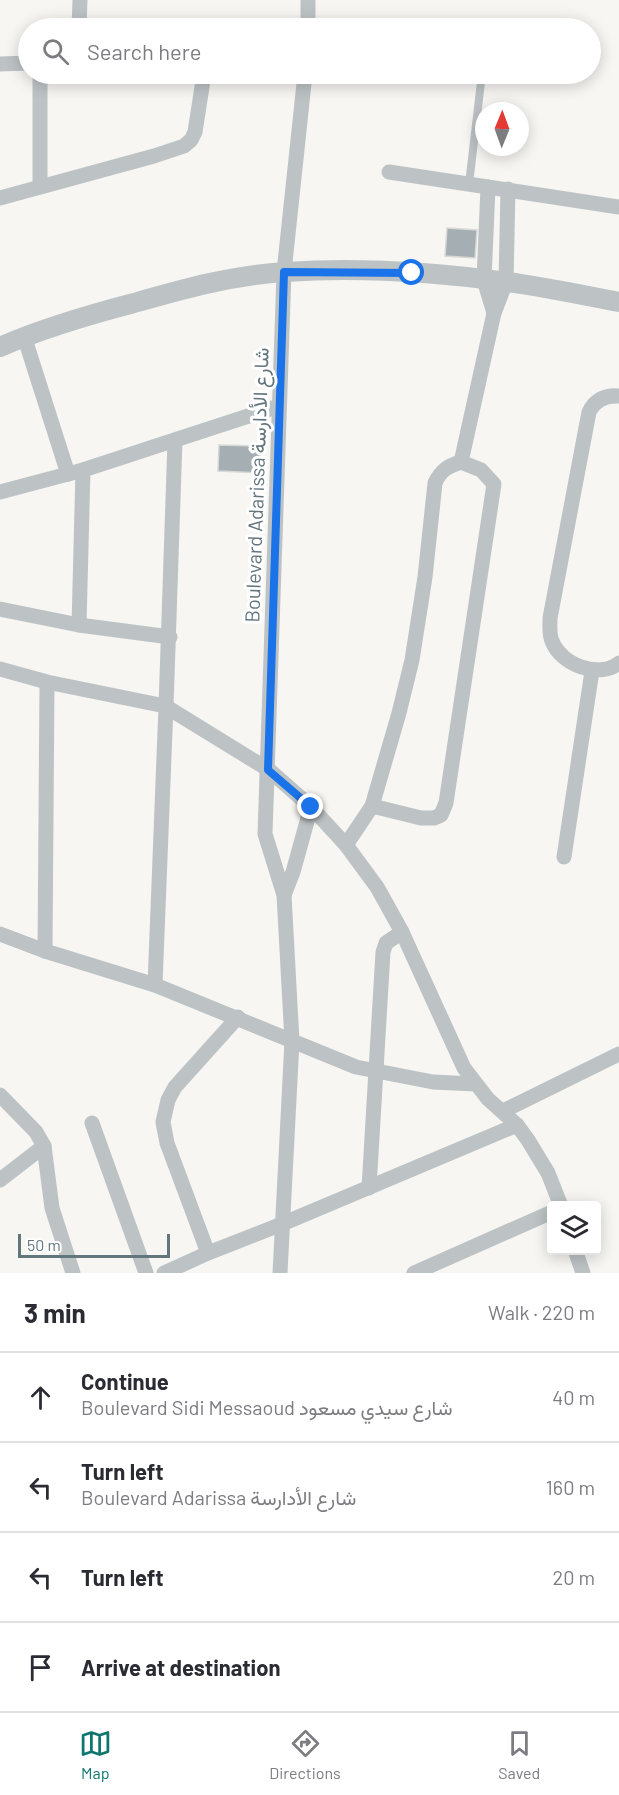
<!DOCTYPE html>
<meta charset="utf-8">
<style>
:root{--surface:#fff;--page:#f7f7f7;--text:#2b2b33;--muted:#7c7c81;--line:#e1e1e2;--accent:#0f766e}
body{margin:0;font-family:Barlow,Vazirmatn,sans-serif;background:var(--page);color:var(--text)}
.controls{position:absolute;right:18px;bottom:18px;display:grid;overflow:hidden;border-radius:6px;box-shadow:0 3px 15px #0003}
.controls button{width:54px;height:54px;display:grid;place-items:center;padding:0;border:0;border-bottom:2px solid var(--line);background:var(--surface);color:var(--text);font:30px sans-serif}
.compass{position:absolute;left:475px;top:102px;width:54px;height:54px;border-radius:50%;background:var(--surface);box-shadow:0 3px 15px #0003;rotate:1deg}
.scale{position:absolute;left:18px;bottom:15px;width:152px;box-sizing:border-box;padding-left:6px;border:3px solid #63757d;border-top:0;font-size:16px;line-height:21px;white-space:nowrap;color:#63757d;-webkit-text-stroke:4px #fff;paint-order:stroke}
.stop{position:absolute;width:18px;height:18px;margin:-14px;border:4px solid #1a73e8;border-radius:50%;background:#fff}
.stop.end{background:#1a73e8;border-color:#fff;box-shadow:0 2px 6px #0008}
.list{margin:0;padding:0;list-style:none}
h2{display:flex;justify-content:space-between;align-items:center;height:78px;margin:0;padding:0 24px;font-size:26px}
h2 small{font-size:20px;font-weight:400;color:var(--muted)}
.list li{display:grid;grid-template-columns:39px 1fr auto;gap:18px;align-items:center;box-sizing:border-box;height:90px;padding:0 24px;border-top:2px solid var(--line)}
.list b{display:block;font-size:22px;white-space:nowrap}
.list p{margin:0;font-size:20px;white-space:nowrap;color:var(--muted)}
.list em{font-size:20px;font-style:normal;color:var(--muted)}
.icon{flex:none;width:33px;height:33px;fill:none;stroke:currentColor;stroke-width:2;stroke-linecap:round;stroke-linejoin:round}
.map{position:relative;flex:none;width:619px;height:1273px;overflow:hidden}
.search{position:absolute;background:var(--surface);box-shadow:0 3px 15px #0003;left:18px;right:18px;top:18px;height:66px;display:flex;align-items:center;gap:15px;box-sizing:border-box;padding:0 21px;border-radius:33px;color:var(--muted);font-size:22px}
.sheet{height:438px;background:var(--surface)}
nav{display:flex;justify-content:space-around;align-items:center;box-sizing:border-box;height:84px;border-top:2px solid var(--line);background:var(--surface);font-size:16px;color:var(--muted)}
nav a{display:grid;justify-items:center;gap:3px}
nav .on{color:var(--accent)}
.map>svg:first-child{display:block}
.building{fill:#a5afb3;stroke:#d8d8d6;stroke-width:1.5}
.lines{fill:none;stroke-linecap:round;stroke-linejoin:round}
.service{stroke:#bdc3c5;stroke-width:8}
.minor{stroke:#bdc3c5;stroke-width:15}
.tertiary{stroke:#bdc3c5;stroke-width:20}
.route{stroke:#1a73e8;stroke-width:8}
.labels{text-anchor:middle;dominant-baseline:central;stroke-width:6;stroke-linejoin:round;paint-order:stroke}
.street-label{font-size:20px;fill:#63757d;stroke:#fff}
</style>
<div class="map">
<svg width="619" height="1273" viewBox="0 0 619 1273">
<rect width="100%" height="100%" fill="#f7f6f3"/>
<g class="building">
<path d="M447 228 477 230 475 258 445 256Z"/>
<path d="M219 445 261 446V473L218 471Z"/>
</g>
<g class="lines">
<path class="service" d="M469 184 481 82"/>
<g class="minor">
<path d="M308 0V28"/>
<path d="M79 28 80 0"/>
<path d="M0 64 28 63"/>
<path d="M40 74V186"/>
<path d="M389 172 619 207"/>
<path d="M488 187 484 280 494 313"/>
<path d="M0 198 154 156 184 146 191 140 195 132 204 74"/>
<path d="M24 336 68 474"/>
<path d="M619 396C605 395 595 400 589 412L550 618C550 625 549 635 552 641 561 665 599 679 619 663"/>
<path d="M461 462 494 313 506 282 508 189"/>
<path d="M0 492 83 470 279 406"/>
<path d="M0 609 79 625 170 637"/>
<path d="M79 625 83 470"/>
<path d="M0 669 47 682 165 706 269 770 311 807 346 845 377 887 402 932 464 1068 488 1099 517 1125 528 1140 548 1173 561 1206"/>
<path d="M346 845 372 806 399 713 412 660 425 577 435 483C441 470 448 466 461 462L481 470 494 484 446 803 441 815 434 818H421L372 806"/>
<path d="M564 857 592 671"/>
<path d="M284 895 293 872 311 807"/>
<path d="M0 934 45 951 155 985 356 1067 433 1082 475 1084"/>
<path d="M45 951 47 682"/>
<path d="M155 985C162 803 170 622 175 440"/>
<path d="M0 1095 36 1132 44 1146 52 1208 73 1273"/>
<path d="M503 1111 619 1054"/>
<path d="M92 1123 146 1273"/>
<path d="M0 1180 44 1146"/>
<path d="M369 1188 383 952 386 943 402 932"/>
<path d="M575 1250 583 1273"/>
<path d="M208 1253 167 1143 163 1122 168 1100 175 1087 238 1017"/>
<path d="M164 1273 208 1253 282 1224 517 1125"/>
<path d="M280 1273 292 1041 284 895 265 834 284 272 305 74"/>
<path d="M414 1273 552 1212"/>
</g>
<path class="tertiary" d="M0 347C43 328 88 315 134 303 183 289 233 275 285 272 358 267 435 272 507 282 545 287 582 295 619 302"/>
</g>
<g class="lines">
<path class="route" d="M311 807 268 770 284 272 412 273"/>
</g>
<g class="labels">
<g class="street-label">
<text transform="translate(256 485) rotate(-88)">Boulevard Adarissa شارع الأدارسة</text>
</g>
</g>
</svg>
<div class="controls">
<button><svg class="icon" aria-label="layers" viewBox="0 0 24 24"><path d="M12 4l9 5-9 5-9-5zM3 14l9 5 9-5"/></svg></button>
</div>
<svg class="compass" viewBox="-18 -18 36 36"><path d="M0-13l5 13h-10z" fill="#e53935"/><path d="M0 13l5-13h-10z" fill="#7c7c81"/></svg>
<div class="scale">50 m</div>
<div class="stop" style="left:412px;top:273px"></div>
<div class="stop end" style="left:311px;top:807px"></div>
<div class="search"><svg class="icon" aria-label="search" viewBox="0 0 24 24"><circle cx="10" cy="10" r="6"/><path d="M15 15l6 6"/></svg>Search here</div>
</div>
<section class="sheet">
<h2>3 min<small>Walk · 220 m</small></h2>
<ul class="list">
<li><svg class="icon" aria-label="ahead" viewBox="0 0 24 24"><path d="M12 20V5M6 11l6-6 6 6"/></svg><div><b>Continue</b><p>Boulevard Sidi Messaoud شارع سيدي مسعود</p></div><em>40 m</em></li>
<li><svg class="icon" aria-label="left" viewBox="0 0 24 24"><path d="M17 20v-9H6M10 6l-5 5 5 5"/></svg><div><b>Turn left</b><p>Boulevard Adarissa شارع الأدارسة</p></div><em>160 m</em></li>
<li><svg class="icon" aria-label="left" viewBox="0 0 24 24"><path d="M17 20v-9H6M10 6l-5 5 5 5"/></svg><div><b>Turn left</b></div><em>20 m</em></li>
<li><svg class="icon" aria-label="arrive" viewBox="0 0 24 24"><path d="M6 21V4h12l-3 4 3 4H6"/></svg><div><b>Arrive at destination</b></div></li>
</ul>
</section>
<nav>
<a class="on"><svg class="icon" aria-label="map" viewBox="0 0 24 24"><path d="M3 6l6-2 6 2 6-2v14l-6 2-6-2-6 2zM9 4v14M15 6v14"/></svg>Map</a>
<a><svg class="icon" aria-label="directions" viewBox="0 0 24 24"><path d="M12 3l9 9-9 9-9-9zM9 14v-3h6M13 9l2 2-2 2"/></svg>Directions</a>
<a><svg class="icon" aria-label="saved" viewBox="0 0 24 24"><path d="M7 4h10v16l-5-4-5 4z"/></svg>Saved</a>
</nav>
